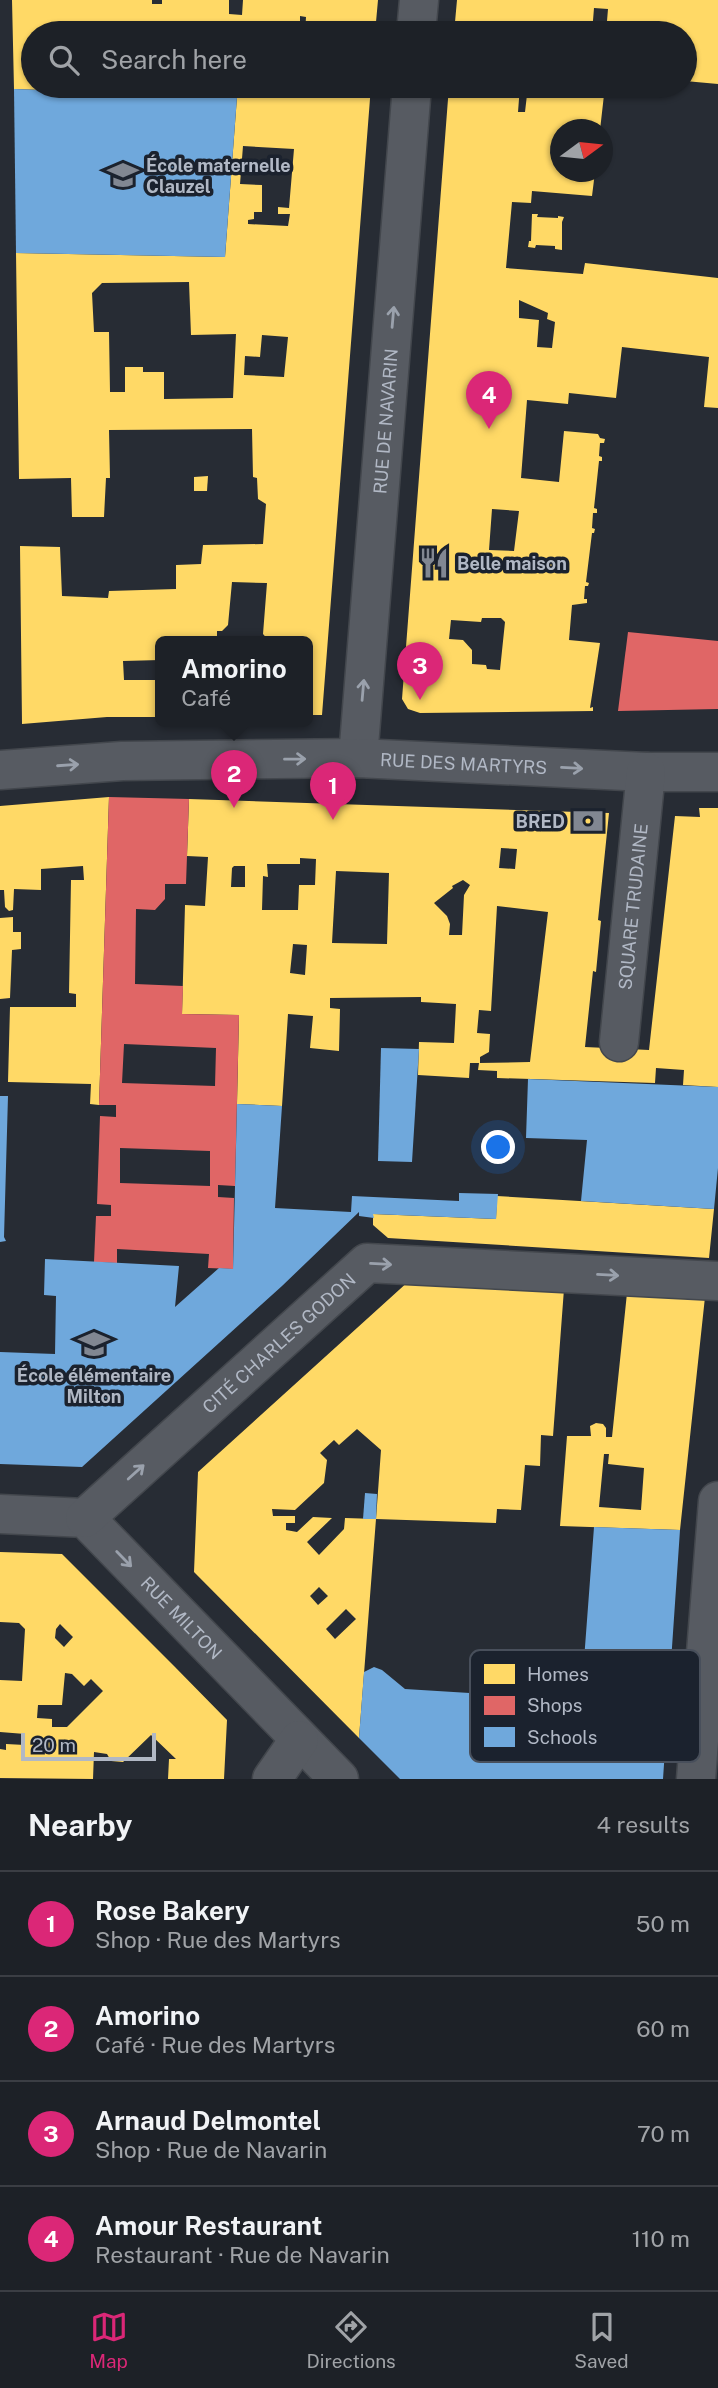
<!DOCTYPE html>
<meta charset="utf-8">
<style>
:root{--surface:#1d2127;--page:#2a2e33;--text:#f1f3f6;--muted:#a0a3a7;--line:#3b3e44;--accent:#db2777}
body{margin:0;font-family:"Public Sans",sans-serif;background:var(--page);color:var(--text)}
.compass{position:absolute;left:550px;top:119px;width:63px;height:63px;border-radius:50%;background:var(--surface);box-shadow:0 2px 5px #0004;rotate:75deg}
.scale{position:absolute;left:21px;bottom:18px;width:135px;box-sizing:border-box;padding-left:7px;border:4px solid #b1b8c5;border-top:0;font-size:19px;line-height:24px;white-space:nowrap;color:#b1b8c5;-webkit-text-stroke:5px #1b222e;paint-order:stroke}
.you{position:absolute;left:499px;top:1148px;width:24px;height:24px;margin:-18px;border:5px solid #fff;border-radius:50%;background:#1a73e8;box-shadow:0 0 0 10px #1a73e833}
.badge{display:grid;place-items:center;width:46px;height:46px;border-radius:50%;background:var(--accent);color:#fff;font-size:23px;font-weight:700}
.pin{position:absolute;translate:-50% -58px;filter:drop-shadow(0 2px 4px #0008)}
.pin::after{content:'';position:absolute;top:37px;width:24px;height:21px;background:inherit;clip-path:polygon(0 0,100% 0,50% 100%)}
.popup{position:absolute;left:155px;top:636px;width:158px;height:91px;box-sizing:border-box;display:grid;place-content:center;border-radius:10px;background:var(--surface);filter:drop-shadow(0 2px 5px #0005);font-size:23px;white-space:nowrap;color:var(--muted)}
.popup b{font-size:26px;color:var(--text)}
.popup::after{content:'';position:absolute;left:50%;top:100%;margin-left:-14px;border:14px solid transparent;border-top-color:var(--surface)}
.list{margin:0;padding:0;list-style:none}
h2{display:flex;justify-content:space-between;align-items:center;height:91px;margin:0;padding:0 28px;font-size:30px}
h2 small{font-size:23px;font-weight:400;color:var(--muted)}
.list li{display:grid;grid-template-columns:46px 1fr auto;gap:21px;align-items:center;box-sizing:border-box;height:105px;padding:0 28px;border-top:2px solid var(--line)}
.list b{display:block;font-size:26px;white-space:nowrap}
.list p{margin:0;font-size:23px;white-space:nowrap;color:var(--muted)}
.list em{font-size:23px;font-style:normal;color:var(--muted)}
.icon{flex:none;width:38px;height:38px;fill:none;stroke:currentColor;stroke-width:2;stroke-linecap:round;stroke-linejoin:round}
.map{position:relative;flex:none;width:718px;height:1779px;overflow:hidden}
.search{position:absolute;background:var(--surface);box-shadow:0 2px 5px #0004;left:21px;right:21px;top:21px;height:77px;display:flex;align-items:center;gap:18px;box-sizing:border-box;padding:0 24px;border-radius:38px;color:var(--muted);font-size:26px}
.sheet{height:511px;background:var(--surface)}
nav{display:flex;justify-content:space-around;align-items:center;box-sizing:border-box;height:98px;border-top:2px solid var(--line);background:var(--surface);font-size:19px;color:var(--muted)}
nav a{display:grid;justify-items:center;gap:4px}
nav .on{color:var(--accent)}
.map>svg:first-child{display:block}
.homes{fill:#ffd966;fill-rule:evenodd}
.shops{fill:#e06666;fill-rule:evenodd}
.schools{fill:#6fa8dc}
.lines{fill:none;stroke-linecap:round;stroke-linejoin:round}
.minor-casing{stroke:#43474d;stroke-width:41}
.minor{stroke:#575b62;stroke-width:38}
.oneway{stroke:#9aa1ac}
.labels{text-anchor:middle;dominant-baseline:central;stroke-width:7;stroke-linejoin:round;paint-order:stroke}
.poi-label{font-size:18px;font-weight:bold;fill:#b1b8c5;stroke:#1b222e;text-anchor:start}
.street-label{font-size:18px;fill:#b1b8c5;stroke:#1b222e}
.key{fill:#1b222e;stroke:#484f5b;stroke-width:2}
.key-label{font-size:19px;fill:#b1b8c5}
</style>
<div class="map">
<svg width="718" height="1779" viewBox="0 0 718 1779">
<rect width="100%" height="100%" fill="#272c34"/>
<g class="homes">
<path d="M12 0H152V4H162V0H229V14L242 15 243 0H378L375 33H305L306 17 300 16V22L295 26 265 22V33H33V86H371L322 715H308V642H270L263 634 267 583 232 582 228 625 222 631H217V642H160V660L123 661 124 680H160V717H107L22 724 20 546 60 547 62 596 108 598 109 591 176 589V565L201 564 203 545 263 544 266 504 258 499 257 478 253 477 252 429 109 430 110 478H106L104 517H72L71 478 19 479 16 253 225 257 237 97 14 89ZM243 146 294 149 289 208 278 207V214H290L288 226 248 224V220L254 219V212H262V185L240 184ZM189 282 191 335 236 334 233 398 164 399V372H143V367H125V392H110L109 332H94L92 293 102 283ZM262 335 288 337 284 377 244 375 245 356 260 357Z"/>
<path d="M457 0H718V84L685 81V33H606L608 9 594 8 592 33H454Z"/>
<path d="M449 86H520L518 112H525L528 86H605L600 130H560V172H595L592 196 532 191 531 203 512 202 506 268 583 274 585 263 718 278V408L704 407 709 357 622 347 616 398 569 393 568 404 527 400 521 478 559 482 564 431 598 434 600 438 605 439 604 443H600L599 456 602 457V461H599L594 508 597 509V513H593L592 528 595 529 594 533H592L586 582 589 583 588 586H585L584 599H587V603L572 605 569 640 600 643 590 708 593 707V711L420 713 408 709 402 699ZM519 300 548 313 547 319 555 322 552 348 537 347 539 320 519 318ZM492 509 519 511 514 551 489 550ZM482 618H501L505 622 500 670 487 669 486 665 472 664V650L463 640 449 639 451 620 481 622Z"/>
<path d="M532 214H538L537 217 558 218V216L564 217 562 222V250L555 249V246L536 245 535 248 528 247 529 241H531Z"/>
<path d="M208 476 207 491H194V477Z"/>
<path d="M109 797 99 1105 90 1104 91 1084 8 1082 10 1007H76V994L69 993 71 880H84L83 866 41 869V890L14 889 13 910 9 911 5 907 4 890H0V806Z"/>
<path d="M189 799 609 813 598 920 601 921 596 972 593 971 585 1047 649 1050 675 816 700 817 699 808H718V1087L683 1085 684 1070 656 1068 655 1083 497 1078V1071L478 1070 479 1063 530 1062 548 912 497 906 491 1011 479 1010 477 1033 490 1034 489 1052 480 1057V1063H470L469 1078 418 1075 419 1042 454 1043 456 1004 421 1002V997L330 998V1008L340 1009 339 1051 310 1048 313 1016 288 1014 282 1106 237 1104 239 1015 182 1014 185 905 205 906 208 857 187 856ZM501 848 517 849 515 869 499 868ZM300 858 316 859 315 885H299L298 910H262L263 876 268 877 267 864H300ZM234 866H245V887H231L232 868ZM336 871 389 873 387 944 332 943ZM463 880 470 885 464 895 462 935H449L450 924 447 916 434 903 453 888 452 886ZM293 944 307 945 305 975 290 973Z"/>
<path d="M13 917V932H21V949L12 950 10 998 0 999V918Z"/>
<path d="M497 1196 714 1209 709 1258 388 1238 373 1225V1214L496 1219Z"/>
<path d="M410 1280 564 1289 553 1436 541 1435 540 1466 525 1465 521 1510 497 1509 496 1523 376 1519 359 1738 194 1572 198 1472ZM357 1429 381 1450 376 1519 345 1518 344 1529 319 1555 307 1542 332 1518 313 1517 297 1532 286 1530V1523H295V1516H273L272 1509 295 1510 324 1483 327 1460 320 1453 334 1440 339 1445ZM319 1587 328 1596 318 1605 310 1596ZM346 1609 356 1619 335 1639 326 1629Z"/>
<path d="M627 1293 705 1297 680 1530 560 1526 567 1436H591L590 1426 596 1423 603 1424 606 1428V1437H612ZM604 1454H609L608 1464 644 1468 641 1510 599 1507Z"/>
<path d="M0 1552 62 1554 175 1667 227 1720 224 1779H168L169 1759H176L151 1735 123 1762 111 1761 107 1754 94 1752 93 1779 0 1778V1749L6 1750V1744L25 1745V1734L0 1732V1680L22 1681 25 1629 19 1623 0 1622ZM60 1624 73 1637 64 1647 55 1638 56 1629ZM65 1673 72 1674 84 1686 91 1679 103 1691 67 1727H52V1719L37 1718 38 1705H62Z"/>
</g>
<g class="shops">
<path d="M628 632 718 641V709L618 711Z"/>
<path d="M109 797 189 799 186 884H165V899L155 910 136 909 135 984 183 986 182 1014 239 1015 235 1186 218 1185V1197L234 1198 233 1269 208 1268 209 1254 117 1249V1263L94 1262 96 1216H111V1205L97 1204 100 1116 116 1117V1105H99ZM124 1044 216 1048 215 1086 122 1083ZM120 1148 210 1151V1186L120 1183Z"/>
</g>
<g class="schools">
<path d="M14 89 237 97 225 257 16 253Z"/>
<path d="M381 1048 419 1049 412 1162 378 1161Z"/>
<path d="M528 1079 718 1087V1168L714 1209 581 1201 587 1140 526 1138Z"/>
<path d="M0 1096H8L4 1237 6 1241 0 1242Z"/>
<path d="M237 1104 282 1106 275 1208 351 1212 352 1196 459 1201V1193L498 1194 496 1219 373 1214 374 1218 359 1216V1212L282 1286 82 1467 0 1464V1352L55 1354 56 1296 44 1295 45 1259 179 1266 175 1307 219 1268 233 1269Z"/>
<path d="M365 1493 377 1494 376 1519H363Z"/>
<path d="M594 1527 680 1530 663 1779H400L359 1738 364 1672 374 1667 382 1670 405 1689 581 1700Z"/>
</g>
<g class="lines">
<g class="minor-casing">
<g id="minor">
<path d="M416 33 419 0"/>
<path id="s1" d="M358 758 412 86"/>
<path id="s2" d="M0 770 122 761 358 758 646 772H718"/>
<path id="s3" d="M619 1042 646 772"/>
<path id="s4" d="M0 1514 85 1518 339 1779"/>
<path id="s5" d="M85 1518 367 1263 718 1281"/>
<path d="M272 1779 299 1740"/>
<path d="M696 1779 718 1501"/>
</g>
</g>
<use href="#minor" class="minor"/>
</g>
<defs><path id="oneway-shaft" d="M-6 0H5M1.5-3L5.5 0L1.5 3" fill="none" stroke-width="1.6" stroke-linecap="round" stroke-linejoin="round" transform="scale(1.75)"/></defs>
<g class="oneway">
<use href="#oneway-shaft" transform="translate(393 317) rotate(-85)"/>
<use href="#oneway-shaft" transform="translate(363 690) rotate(-85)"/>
<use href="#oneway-shaft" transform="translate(295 759) rotate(-1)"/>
<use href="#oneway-shaft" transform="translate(68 765) rotate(-4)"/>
<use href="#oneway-shaft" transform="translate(572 768) rotate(3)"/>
<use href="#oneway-shaft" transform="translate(381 1264) rotate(3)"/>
<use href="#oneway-shaft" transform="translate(608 1275) rotate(3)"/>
<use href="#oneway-shaft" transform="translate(136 1472) rotate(-42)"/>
<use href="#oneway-shaft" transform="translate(124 1559) rotate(46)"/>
</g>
<defs>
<g id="school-bare" transform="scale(2.415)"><path d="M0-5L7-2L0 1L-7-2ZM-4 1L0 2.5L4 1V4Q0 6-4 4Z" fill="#818792" stroke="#1b222e" stroke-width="2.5" paint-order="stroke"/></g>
<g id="restaurant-bare" transform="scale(2.415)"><path d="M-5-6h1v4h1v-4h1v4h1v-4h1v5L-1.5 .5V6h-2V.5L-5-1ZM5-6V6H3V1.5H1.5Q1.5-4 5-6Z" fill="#818792" stroke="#1b222e" stroke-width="2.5" paint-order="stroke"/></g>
<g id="bank-bare" transform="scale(2.415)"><path d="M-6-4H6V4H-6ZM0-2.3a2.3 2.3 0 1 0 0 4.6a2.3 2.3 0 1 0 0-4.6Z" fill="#818792" stroke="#1b222e" stroke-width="2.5" paint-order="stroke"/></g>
</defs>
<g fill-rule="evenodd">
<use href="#school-bare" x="123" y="175"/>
<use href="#restaurant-bare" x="434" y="563"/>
<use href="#bank-bare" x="588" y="821"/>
<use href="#school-bare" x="94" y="1344"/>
</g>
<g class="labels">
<g class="poi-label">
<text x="146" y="165">École maternelle<tspan x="146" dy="21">Clauzel</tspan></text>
<text x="457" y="563">Belle maison</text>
<text x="565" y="821" text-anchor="end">BRED</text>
<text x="94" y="1375" text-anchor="middle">École élémentaire<tspan x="94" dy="21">Milton</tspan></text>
</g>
<g class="street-label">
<text stroke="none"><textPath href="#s1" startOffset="338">RUE DE NAVARIN</textPath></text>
<text stroke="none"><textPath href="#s2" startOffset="464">RUE DES MARTYRS</textPath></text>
<text stroke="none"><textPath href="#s3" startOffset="136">SQUARE TRUDAINE</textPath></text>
<text stroke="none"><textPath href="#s5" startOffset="261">CITÉ CHARLES GODON</textPath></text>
<text stroke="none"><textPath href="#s4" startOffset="224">RUE MILTON</textPath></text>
</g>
</g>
<rect x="470" y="1650" width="230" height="112" rx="10" class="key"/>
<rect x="484" y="1664" width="31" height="20" fill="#ffd966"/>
<rect x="484" y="1696" width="31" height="19" fill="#e06666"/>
<rect x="484" y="1727" width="31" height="20" fill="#6fa8dc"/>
<g class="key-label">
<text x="527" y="1681">Homes</text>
<text x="527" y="1712">Shops</text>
<text x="527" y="1744">Schools</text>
</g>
</svg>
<svg class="compass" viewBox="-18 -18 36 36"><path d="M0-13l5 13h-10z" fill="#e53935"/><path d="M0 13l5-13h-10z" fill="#a0a3a7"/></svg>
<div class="scale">20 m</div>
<div class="you"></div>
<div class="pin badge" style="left:333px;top:820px">1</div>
<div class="pin badge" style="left:234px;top:808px">2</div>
<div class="popup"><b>Amorino</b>Café</div>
<div class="pin badge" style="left:420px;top:700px">3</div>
<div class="pin badge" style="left:489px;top:429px">4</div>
<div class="search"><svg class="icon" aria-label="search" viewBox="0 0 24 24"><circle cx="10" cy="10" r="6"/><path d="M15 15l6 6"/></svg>Search here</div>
</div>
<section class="sheet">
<h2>Nearby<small>4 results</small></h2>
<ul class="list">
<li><span class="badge">1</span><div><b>Rose Bakery</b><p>Shop · Rue des Martyrs</p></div><em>50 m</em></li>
<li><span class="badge">2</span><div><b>Amorino</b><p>Café · Rue des Martyrs</p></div><em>60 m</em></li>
<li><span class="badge">3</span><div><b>Arnaud Delmontel</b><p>Shop · Rue de Navarin</p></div><em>70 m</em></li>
<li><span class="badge">4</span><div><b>Amour Restaurant</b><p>Restaurant · Rue de Navarin</p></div><em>110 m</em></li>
</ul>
</section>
<nav>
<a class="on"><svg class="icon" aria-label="map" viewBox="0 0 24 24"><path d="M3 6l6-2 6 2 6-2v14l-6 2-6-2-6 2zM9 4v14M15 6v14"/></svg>Map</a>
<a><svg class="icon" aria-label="directions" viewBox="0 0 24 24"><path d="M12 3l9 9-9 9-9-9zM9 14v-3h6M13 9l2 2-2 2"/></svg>Directions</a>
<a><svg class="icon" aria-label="saved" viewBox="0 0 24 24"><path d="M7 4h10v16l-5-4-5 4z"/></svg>Saved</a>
</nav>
